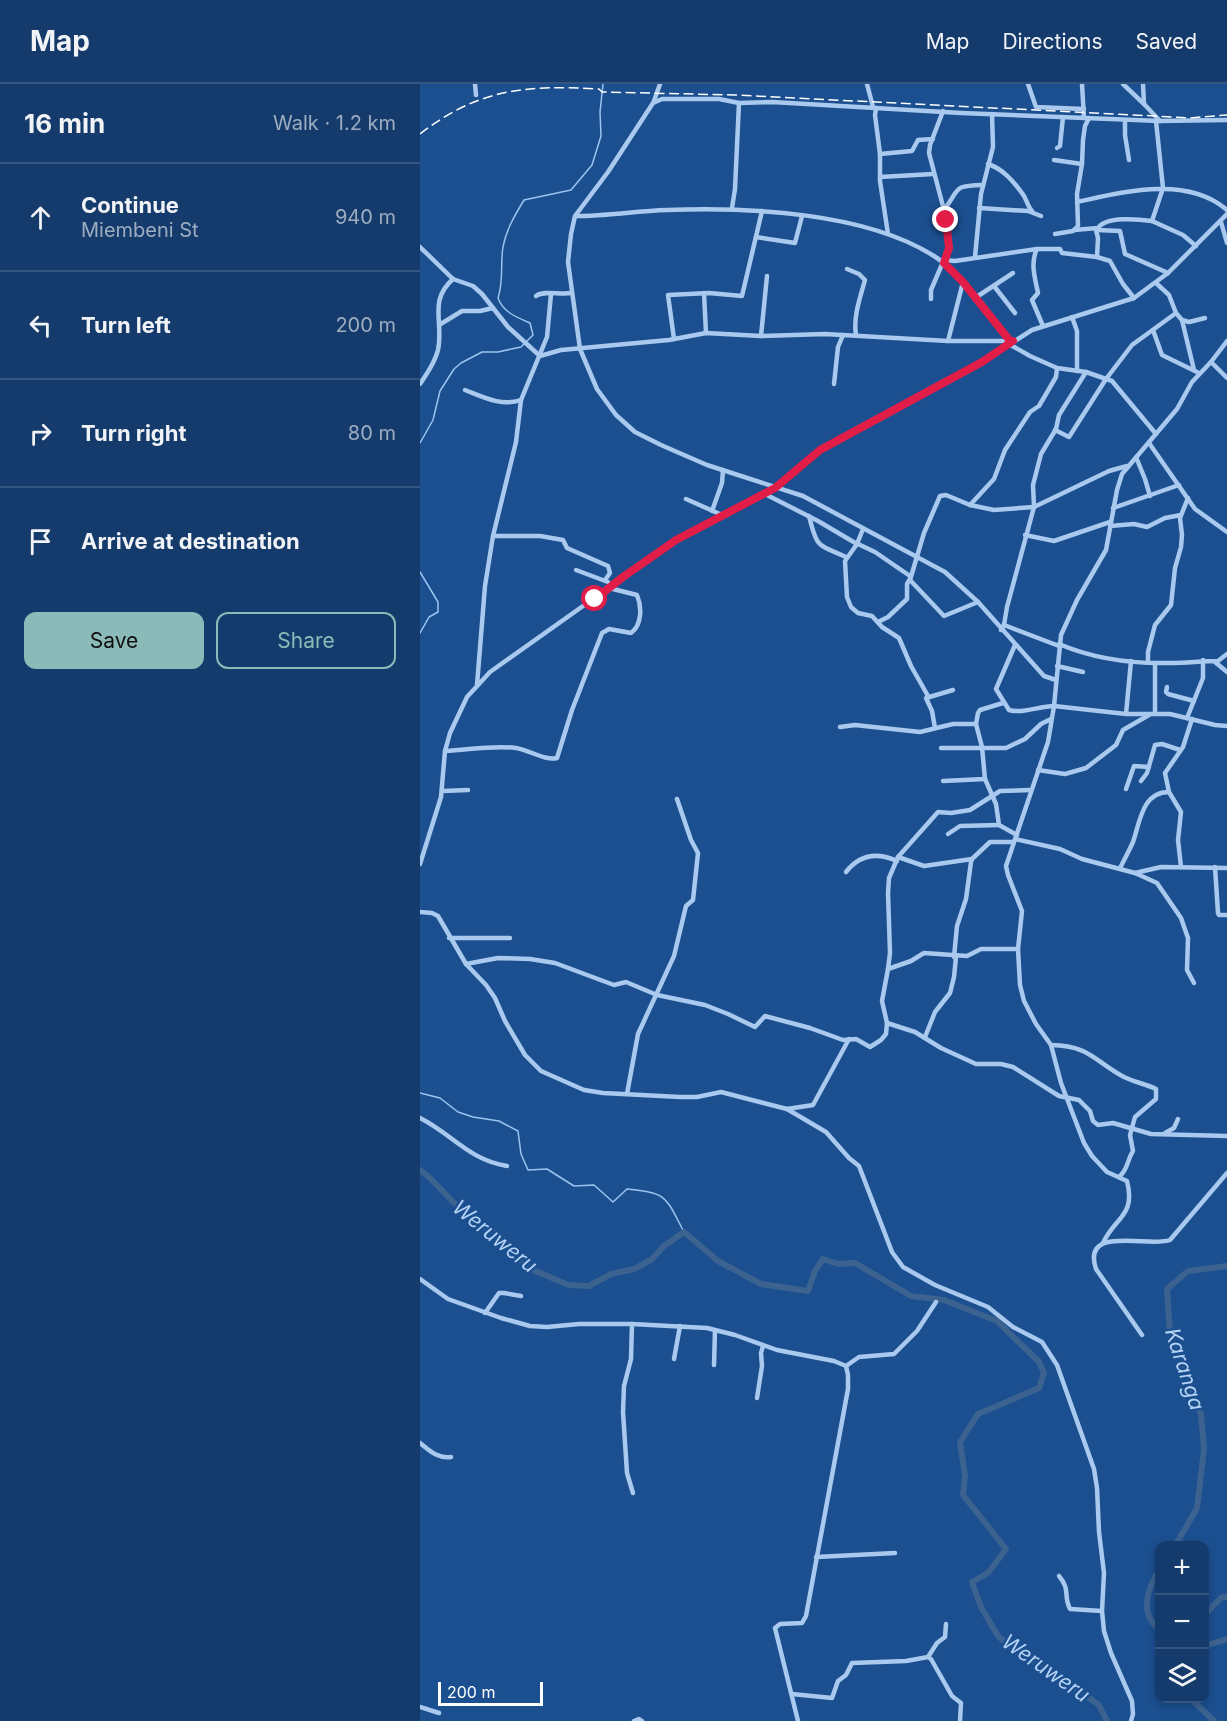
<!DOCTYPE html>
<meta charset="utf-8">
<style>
:root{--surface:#143b6b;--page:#1d4271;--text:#f1f3f6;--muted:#9dadc1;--line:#33557e;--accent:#8bbbb9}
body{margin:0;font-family:Inter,sans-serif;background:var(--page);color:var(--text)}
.controls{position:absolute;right:18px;bottom:18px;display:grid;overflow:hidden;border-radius:12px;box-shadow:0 3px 9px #0003}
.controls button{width:54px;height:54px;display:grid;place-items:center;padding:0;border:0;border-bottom:2px solid var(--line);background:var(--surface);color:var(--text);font:30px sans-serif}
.scale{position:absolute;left:18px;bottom:15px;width:105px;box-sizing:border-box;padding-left:6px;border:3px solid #fff;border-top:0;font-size:16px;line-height:21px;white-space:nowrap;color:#fff;-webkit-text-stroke:4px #1b4f8f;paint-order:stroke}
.stop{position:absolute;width:18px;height:18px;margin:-14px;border:4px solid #e11d48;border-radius:50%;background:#fff}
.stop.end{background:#e11d48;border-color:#fff;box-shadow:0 2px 6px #0008}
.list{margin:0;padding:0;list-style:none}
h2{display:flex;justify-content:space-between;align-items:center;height:78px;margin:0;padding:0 24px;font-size:26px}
h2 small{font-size:20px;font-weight:400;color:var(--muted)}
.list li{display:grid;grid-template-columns:39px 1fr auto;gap:18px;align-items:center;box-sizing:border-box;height:108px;padding:0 24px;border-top:2px solid var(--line)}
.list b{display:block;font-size:22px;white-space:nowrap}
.list p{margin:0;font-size:20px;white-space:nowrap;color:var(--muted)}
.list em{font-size:20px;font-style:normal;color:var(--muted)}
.actions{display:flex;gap:12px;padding:18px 24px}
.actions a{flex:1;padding:14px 0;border:2px solid var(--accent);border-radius:12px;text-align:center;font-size:21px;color:var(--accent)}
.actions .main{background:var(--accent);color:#111}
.icon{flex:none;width:33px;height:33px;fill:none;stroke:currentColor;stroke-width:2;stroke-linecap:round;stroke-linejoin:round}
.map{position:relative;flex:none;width:807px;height:1637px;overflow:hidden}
header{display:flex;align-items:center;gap:36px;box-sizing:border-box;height:84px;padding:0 30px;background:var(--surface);border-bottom:2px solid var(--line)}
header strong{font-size:28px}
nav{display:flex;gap:33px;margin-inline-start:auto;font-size:21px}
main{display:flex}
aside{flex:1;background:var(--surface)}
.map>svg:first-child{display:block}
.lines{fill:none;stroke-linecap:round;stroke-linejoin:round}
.stream{stroke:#9cc4f0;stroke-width:1.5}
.river{stroke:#3c6290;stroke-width:6}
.minor{stroke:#a9c9ee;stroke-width:4.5}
.rail{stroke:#fff;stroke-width:1.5;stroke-dasharray:10 4.5;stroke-linecap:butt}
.route{stroke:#e11d48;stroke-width:8}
.labels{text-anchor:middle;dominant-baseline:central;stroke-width:5;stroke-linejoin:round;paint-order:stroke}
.water-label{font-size:21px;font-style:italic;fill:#b5d3f5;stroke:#1b4f8f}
</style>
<header>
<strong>Map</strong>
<nav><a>Map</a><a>Directions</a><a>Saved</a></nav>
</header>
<main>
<aside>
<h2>16 min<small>Walk · 1.2 km</small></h2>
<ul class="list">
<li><svg class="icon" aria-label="ahead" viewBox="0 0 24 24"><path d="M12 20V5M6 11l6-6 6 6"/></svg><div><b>Continue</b><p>Miembeni St</p></div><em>940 m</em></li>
<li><svg class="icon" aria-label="left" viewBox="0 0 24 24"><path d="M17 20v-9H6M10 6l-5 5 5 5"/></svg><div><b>Turn left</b></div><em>200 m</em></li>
<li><svg class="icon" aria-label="right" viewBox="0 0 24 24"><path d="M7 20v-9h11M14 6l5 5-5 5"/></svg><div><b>Turn right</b></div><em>80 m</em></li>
<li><svg class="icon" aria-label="arrive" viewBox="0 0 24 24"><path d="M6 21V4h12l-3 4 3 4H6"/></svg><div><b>Arrive at destination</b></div></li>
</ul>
<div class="actions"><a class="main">Save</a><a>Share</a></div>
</aside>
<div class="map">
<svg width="807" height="1637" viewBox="0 0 807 1637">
<rect width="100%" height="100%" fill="#1b4f8f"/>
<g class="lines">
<g class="stream">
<path d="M0 359 13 336 20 307 34 285 41 279 62 268H78L101 263 113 251 110 239C96 233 83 228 78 214 84 196 80 181 83 163 86 146 95 131 104 116L151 106 172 81 181 52 180 28 183 0"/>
<path d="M0 488 18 518V528L9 533 0 549"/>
<path d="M0 1009 20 1014 38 1028 53 1033 79 1037 98 1047 101 1070 108 1086 127 1085 154 1102 174 1101 193 1118 207 1105C248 1109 245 1112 264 1148"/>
</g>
<g class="river">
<path d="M0 1086 9 1093 42 1127 81 1153 93 1171 115 1187 149 1201 169 1202 191 1190 214 1185 231 1176 244 1162 264 1148 298 1177 341 1200 388 1207 395 1187 403 1175 418 1180 435 1179 491 1212 524 1216 577 1237 619 1278 624 1289 619 1304 558 1330 540 1358 545 1392 543 1411 586 1465 568 1489 552 1498 561 1523 578 1552 602 1573 622 1581 679 1621 687 1637"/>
<path d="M755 1462 777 1424 784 1365 781 1330 769 1294 750 1250 747 1205 768 1187 807 1182"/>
<path d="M740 1485C728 1503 718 1531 740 1545"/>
<path d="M784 1531 802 1513H807"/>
<path d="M784 1562 807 1555"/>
<path d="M770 1614 794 1637"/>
</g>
<g class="minor">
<path d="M55 0 56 11"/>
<path d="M447 0 453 23"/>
<path d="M608 0 616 23 664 25"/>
<path d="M662 0 664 34"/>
<path d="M703 0 724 20"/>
<path d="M723 0 724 20 740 37"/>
<path d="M234 17 240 0"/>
<path d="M456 24 455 31 460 70V97L468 150"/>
<path d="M705 36V51L709 76"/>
<path d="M736 37 743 104 732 137 763 151 776 162"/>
<path d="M637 64 640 62 643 33"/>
<path d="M460 70 492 67 498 56 513 55"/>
<path d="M634 76 662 80"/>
<path d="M568 80C583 85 593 97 602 109 607 115 607 122 612 127"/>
<path d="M460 93 513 90"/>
<path d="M657 118C703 108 767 91 807 126"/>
<path d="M312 124 315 105 319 19"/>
<path d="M559 124 608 127 621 132"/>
<path d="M524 126C541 104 531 102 563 101"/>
<path d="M156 132C187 132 216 127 247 126 327 123 445 128 514 172 542 189 570 231 590 257"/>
<path d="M801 138 807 159"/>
<path d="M654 146 678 144C686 132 718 135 732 137"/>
<path d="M676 146 678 154 677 173"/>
<path d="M677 146 700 147 705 170 748 189"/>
<path d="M635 150 653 147 658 142 657 110 662 80 663 56 665 42 669 34"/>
<path d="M336 153 375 159 382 132"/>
<path d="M0 163 33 195 53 202 62 210 88 243 120 272 141 266 249 256 286 249 341 252 405 250 528 257H593"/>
<path d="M617 165C610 179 615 194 618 209L612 216 623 242"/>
<path d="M555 173 561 110 573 63 572 30"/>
<path d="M525 176 535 177 617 165H640L642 169 677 173 690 177 703 200 714 214"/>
<path d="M427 185 439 190 445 196C440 214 433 233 436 251"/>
<path d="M736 199 749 211 756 229 762 236 769 238 785 234"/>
<path d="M574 202 595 229"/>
<path d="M284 209 286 249"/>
<path d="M116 212C124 206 140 211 151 209"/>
<path d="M555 214 593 189"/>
<path d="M511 215V206L529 164 524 126 509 69 510 61 523 27"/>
<path d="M652 233 657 247V287"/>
<path d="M762 236 774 286"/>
<path d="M19 241 42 227H60L73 224"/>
<path d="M733 246 742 271 779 289"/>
<path d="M341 252 347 192"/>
<path d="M254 255 248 211 289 209 322 212 342 127"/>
<path d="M528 257 543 198"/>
<path d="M589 260 610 272 637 284 666 288 692 297 736 350"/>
<path d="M791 278 807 294"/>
<path d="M0 300C7 290 15 278 18 266 24 238 8 217 33 195"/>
<path d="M414 300 418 263 423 251"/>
<path d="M45 306C63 313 82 323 101 316"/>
<path d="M635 346 649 353 686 295 712 261 756 229"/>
<path d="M729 359 775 425 807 448"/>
<path d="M716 373 725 395 730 412"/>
<path d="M345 410 398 437 437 460"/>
<path d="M266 415 302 431"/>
<path d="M550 421 574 395 585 366 610 328 619 322 636 293 637 284"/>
<path d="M693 424 759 401"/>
<path d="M292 427 302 399 303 386"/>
<path d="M389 432C397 464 397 460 426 473"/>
<path d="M690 442 714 440 727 443 745 434 761 431"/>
<path d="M443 445 437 460 425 477 427 513 431 523 438 529 452 532 462 543 479 554 491 582 508 612"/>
<path d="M605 451 634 457 690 438"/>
<path d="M73 452H120L143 456 147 464 188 482 190 489 185 496"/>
<path d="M438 460 455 468 490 492"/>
<path d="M156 486 188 498"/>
<path d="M558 518 524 532 490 496 504 449 520 412 526 411 550 421 574 426 614 423 689 387 707 382"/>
<path d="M458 538 468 533 487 515V500L490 495"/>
<path d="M584 541 639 562"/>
<path d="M581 546 584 541 587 523 614 423 613 401 621 370 636 345 639 331 666 288"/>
<path d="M639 560C674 575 712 580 751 579 767 579 782 577 798 577L807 570"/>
<path d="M595 561 576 605 589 626C603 630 619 622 634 622L706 630H750L795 641 807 642"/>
<path d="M728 578V568L735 541 751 521 755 484 761 463 762 451 760 434 768 414"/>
<path d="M795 578 807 588"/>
<path d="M735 579V630"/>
<path d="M637 582 663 588"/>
<path d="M636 596 624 592 558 518 525 488 383 412 287 381 241 361 215 348 196 331 177 305 160 265 148 178 151 150 155 132 188 88 233 19 242 15H299L319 19 352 18 541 29 740 37 807 36"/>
<path d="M57 601 65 502 73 452 96 358 101 316 127 253 131 210"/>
<path d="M747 603 746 608 748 610 774 617"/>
<path d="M583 619 560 626 558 629 556 640 562 663 565 695 576 720 579 741 597 751"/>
<path d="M706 630 711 577"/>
<path d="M767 634 783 594V576"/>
<path d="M420 643 435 641 500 648 533 640H556"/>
<path d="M515 644 512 627 506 614 533 606"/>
<path d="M521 664H586L605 655 621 640 631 635"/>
<path d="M25 667C49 666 72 661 96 664 109 666 125 677 137 674L152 626 182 549 189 545 211 549C222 541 222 523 217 511L189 504"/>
<path d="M618 686 645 690 666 684 696 661 703 646 729 631"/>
<path d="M523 697 565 695"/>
<path d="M721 697 727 689 735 661 742 660 760 666"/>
<path d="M706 705 714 682 729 683"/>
<path d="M22 707 48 706"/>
<path d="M528 750 540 742 579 741"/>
<path d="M595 755 640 765 662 775 715 789 741 783 807 784"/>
<path d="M478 773 504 782 552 775"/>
<path d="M0 780 21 713 25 667 30 649 47 613 70 588 256 456 355 403 391 373 414 357 562 278 612 246 714 214 748 189 807 130"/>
<path d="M761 783 758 756 761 728 749 708 745 689 763 663 772 635"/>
<path d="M795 783 798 829 799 831H807"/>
<path d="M700 784C704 776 709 767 713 758 720 738 722 708 749 708"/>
<path d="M426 788C440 770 457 768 477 777"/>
<path d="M715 789 737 799 761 834 768 854 767 886 774 899"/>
<path d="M0 828 12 829 18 832 46 880 66 901 75 914 85 937 105 971 121 987 164 1006 183 1009 260 1013H277L301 1008 367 1025 406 1048 429 1074 439 1082 472 1168 483 1183 515 1201 568 1223 593 1243 622 1258 637 1281 674 1385 677 1404 679 1448 684 1489 682 1527 684 1547 691 1569 712 1617 713 1630 711 1637"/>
<path d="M29 854H90"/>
<path d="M534 873 537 842 546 815 551 778 552 775 570 758H594"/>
<path d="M46 880 78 874 110 875 135 879 194 901 206 898 237 911 285 921 308 930 335 943 345 932 390 944 423 956 436 955 450 963 461 956 466 950 467 939 462 917 468 885 491 877 504 869 547 872 561 865H598"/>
<path d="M468 885 470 869 468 809 469 794 478 773 518 728 531 729 550 726 580 707 610 706"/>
<path d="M467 939 495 948 521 964 556 980H581L593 983 639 1012 659 1016 670 1027 673 1037 678 1041 693 1039 731 1050 807 1052"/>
<path d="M505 953 515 928 530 909 534 893 536 873"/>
<path d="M631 961C670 962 673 976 704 993 714 998 726 1000 736 1005V1015L715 1033 710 1051 713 1067C706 1078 709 1084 699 1093"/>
<path d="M207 1010 218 950 254 872 266 822 273 816 278 769 271 756 257 715"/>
<path d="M367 1025 393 1021 429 955"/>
<path d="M0 1034C32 1050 49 1076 87 1082"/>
<path d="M745 1049 754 1044 758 1035"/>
<path d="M683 1159C695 1133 716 1132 707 1097L687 1088 672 1072 664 1059 641 999 631 961 616 940 604 917 600 901 598 865 602 827 588 791 586 782 628 658 634 622 641 551 657 516 686 466 697 406 702 390 757 325 772 298 791 278 807 257"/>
<path d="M0 1195 28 1215 81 1234 110 1242 127 1243 159 1240H212L287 1244 315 1251 357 1266 414 1277 426 1282 428 1291V1305L386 1532 382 1539 360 1540 355 1544 378 1637"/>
<path d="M65 1229 79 1209H84L101 1212"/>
<path d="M212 1240 211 1275 204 1302 203 1328 207 1389 213 1409"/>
<path d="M722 1251 676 1185C661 1140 730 1164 750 1156L807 1089"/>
<path d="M254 1275 260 1242"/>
<path d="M294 1281 295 1246"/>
<path d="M426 1282 439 1273 474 1270 497 1247 516 1218"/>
<path d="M337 1314 342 1282 341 1269 343 1262"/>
<path d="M0 1359C10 1367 18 1375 31 1373"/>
<path d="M396 1473 475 1469"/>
<path d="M639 1492C651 1506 643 1512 650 1525L682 1527"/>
<path d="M508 1573 511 1575 532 1612 541 1619 540 1637"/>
<path d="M372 1610 412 1614 418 1597 426 1591 432 1579 486 1577 508 1573 517 1559 525 1553 526 1540"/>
<path d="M0 1623 19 1629"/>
<path d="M214 1637 219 1635 222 1637"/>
</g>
<path class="rail" d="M0 50C59 4 107 1 179 5L182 8 315 11 735 32 769 34 807 31"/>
</g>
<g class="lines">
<path class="route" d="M175 515 203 493 256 456 355 404 400 366 562 278 593 257H590L543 198 524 179 529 164 526 136"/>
</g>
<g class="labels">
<g class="water-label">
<text transform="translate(75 1152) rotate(39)">Weruweru</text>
<text transform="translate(765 1285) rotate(72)">Karanga</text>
<text transform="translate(626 1584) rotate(35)">Weruweru</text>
</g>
</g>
</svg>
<div class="controls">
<button>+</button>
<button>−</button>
<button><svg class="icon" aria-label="layers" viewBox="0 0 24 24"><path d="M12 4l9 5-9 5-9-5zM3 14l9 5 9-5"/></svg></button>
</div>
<div class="scale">200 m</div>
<div class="stop" style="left:175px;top:515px"></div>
<div class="stop end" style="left:526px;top:136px"></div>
</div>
</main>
